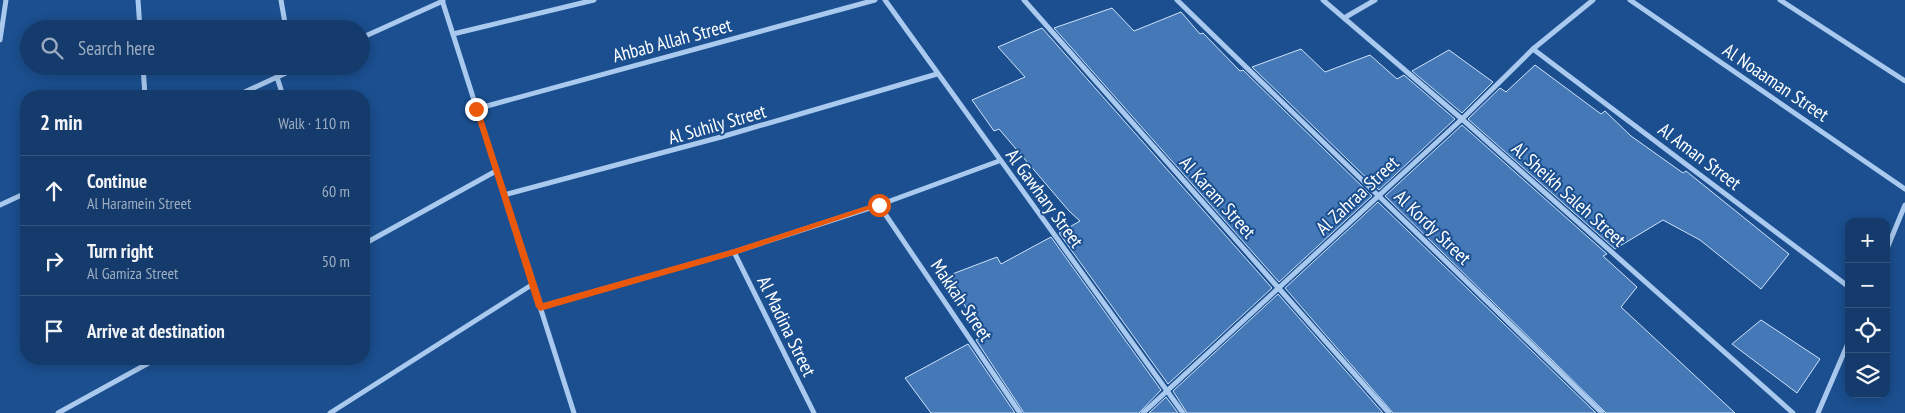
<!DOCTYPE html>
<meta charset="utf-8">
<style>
:root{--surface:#143b6b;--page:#214673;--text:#f1f3f6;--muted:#9dadc1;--line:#33557e}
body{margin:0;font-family:"PT Sans Narrow",sans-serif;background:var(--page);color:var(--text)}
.controls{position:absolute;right:15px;bottom:15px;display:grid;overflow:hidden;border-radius:10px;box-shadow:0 2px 12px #0003}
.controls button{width:45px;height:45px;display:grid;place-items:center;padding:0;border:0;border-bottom:1px solid var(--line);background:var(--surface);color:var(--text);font:25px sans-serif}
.stop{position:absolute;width:15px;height:15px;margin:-11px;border:4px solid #ea580c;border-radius:50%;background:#fff}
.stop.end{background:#ea580c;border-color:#fff;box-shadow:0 1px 5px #0008}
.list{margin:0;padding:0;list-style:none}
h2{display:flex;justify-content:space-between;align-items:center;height:65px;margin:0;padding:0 20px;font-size:21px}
h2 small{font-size:16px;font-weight:400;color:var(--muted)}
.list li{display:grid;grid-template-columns:32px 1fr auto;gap:15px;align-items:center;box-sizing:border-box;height:70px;padding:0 20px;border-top:1px solid var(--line)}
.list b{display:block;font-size:19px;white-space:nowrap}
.list p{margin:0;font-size:16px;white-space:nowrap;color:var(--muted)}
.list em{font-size:16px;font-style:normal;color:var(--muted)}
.icon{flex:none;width:28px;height:28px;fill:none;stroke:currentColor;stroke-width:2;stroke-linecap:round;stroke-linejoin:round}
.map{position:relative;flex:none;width:1905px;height:413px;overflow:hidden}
.search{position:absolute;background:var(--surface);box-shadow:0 2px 12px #0003;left:20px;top:20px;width:350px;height:55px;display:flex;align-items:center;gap:12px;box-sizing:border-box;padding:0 18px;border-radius:28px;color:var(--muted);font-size:19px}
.panel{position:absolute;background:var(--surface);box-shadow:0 2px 12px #0003;left:20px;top:90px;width:350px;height:275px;border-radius:20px}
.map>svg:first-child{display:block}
.building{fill:#4478b7;stroke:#cfe3fa}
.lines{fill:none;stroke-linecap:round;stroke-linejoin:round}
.minor{stroke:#a9c9ee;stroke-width:5}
.route{fill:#ea580c}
.labels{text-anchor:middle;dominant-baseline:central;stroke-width:4;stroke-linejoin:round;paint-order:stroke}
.street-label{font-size:19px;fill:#fff;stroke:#1b4f8f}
</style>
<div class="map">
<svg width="1905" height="413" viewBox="0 0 1905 413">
<rect width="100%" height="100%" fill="#1b4f8f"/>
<g class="building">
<path d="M1112 8 1134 31 1181 12 1200 34 1203 33 1240 71 1243 70 1372 196 1279 282 1054 28Z"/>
<path d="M1042 28 1272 288 1168 384 1059 233 1080 221 1069 211 999 129 994 131 972 100 1025 77 998 47Z"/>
<path d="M1301 49 1325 72 1370 55 1397 79 1404 75 1455 119 1379 190 1252 67Z"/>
<path d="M1449 50 1493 82 1462 113 1412 71Z"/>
<path d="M1535 65 1601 114 1605 111 1631 136 1683 173 1686 171 1789 254 1761 289 1700 240 1663 220 1615 249 1468 119 1500 88 1506 92Z"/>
<path d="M1462 125 1607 254 1603 256 1637 287 1621 307 1735 413H1606L1385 196Z"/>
<path d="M1378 202 1596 413H1393L1285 288Z"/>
<path d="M1051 237 1161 390 1139 413H1024L976 340 983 336 947 276 997 257 1001 264Z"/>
<path d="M1278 294 1383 413H1187L1173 391Z"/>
<path d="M1761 320 1820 359 1797 393 1732 344Z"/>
<path d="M968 344 1015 413H931L905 378Z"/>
<path d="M1166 397 1178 413H1149Z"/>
</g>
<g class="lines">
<g class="minor">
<path d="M138 0 140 29"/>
<path d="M281 0 286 29"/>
<path d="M442 0 574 413"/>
<path d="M885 0 1183 413"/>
<path d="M1024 0 1389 413"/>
<path d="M1177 0 1602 413"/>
<path d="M1323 0 1462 119 1793 413"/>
<path d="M1630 0 1905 189"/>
<path d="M1780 0 1905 81"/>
<path d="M1344 18 1375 0"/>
<path d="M453 34 594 0"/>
<path d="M361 38 443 1"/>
<path d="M0 40 6 0"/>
<path d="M1533 49 1849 287"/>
<path d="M143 66 145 96"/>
<path d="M277 77 283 96"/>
<path d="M236 96 301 66"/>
<path d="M476 109 875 0"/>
<path d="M504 195 721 137 937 74"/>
<path d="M0 205 26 193"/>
<path d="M879 205 1020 413"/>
<path d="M364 244 496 171"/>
<path d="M1886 251 1905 205"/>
<path d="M734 252 814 413"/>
<path d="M540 307 734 252 879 205 999 161"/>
<path d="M58 413 156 359"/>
<path d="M330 413 533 284"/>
<path d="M1143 413 1462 119 1533 49 1593 0"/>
<path d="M1818 413 1849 341"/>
</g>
</g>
<path class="route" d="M473 107 480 109 543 303 734 249 879 202 883 205 734 255 540 311 536 307Z"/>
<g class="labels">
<g class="street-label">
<text transform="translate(672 40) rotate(-15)">Ahbab Allah Street</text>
<text transform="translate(1776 82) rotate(34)">Al Noaaman Street</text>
<text transform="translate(717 124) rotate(-16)">Al Suhily Street</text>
<text transform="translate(1700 156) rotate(37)">Al Aman Street</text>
<text transform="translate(1569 194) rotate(42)">Al Sheikh Saleh Street</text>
<text transform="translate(1357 195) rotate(-43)">Al Zahraa Street</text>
<text transform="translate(1218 197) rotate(48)">Al Karam Street</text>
<text transform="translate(1045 198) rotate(54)">Al Gawhary Street</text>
<text transform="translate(1433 227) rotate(44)">Al Kordy Street</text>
<text transform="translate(962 300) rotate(56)">Makkah Street</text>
<text transform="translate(787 326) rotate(64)">Al Madina Street</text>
</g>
</g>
</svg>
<div class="controls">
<button>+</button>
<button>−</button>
<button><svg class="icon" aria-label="locate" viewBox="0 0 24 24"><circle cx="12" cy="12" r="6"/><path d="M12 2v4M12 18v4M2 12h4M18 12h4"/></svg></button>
<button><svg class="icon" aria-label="layers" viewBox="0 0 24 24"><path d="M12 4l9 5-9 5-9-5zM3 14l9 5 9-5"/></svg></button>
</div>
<div class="stop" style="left:879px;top:205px"></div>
<div class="stop end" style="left:476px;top:109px"></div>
<div class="search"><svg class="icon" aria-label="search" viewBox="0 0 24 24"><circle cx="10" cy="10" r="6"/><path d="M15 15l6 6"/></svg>Search here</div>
<section class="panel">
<h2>2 min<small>Walk · 110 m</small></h2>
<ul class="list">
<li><svg class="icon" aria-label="ahead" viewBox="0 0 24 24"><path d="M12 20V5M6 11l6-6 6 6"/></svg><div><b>Continue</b><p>Al Haramein Street</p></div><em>60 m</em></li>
<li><svg class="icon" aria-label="right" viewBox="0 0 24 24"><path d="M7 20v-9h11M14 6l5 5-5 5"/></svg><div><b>Turn right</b><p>Al Gamiza Street</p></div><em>50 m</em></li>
<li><svg class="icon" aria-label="arrive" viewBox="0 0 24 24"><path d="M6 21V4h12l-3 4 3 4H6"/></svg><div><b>Arrive at destination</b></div></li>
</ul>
</section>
</div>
